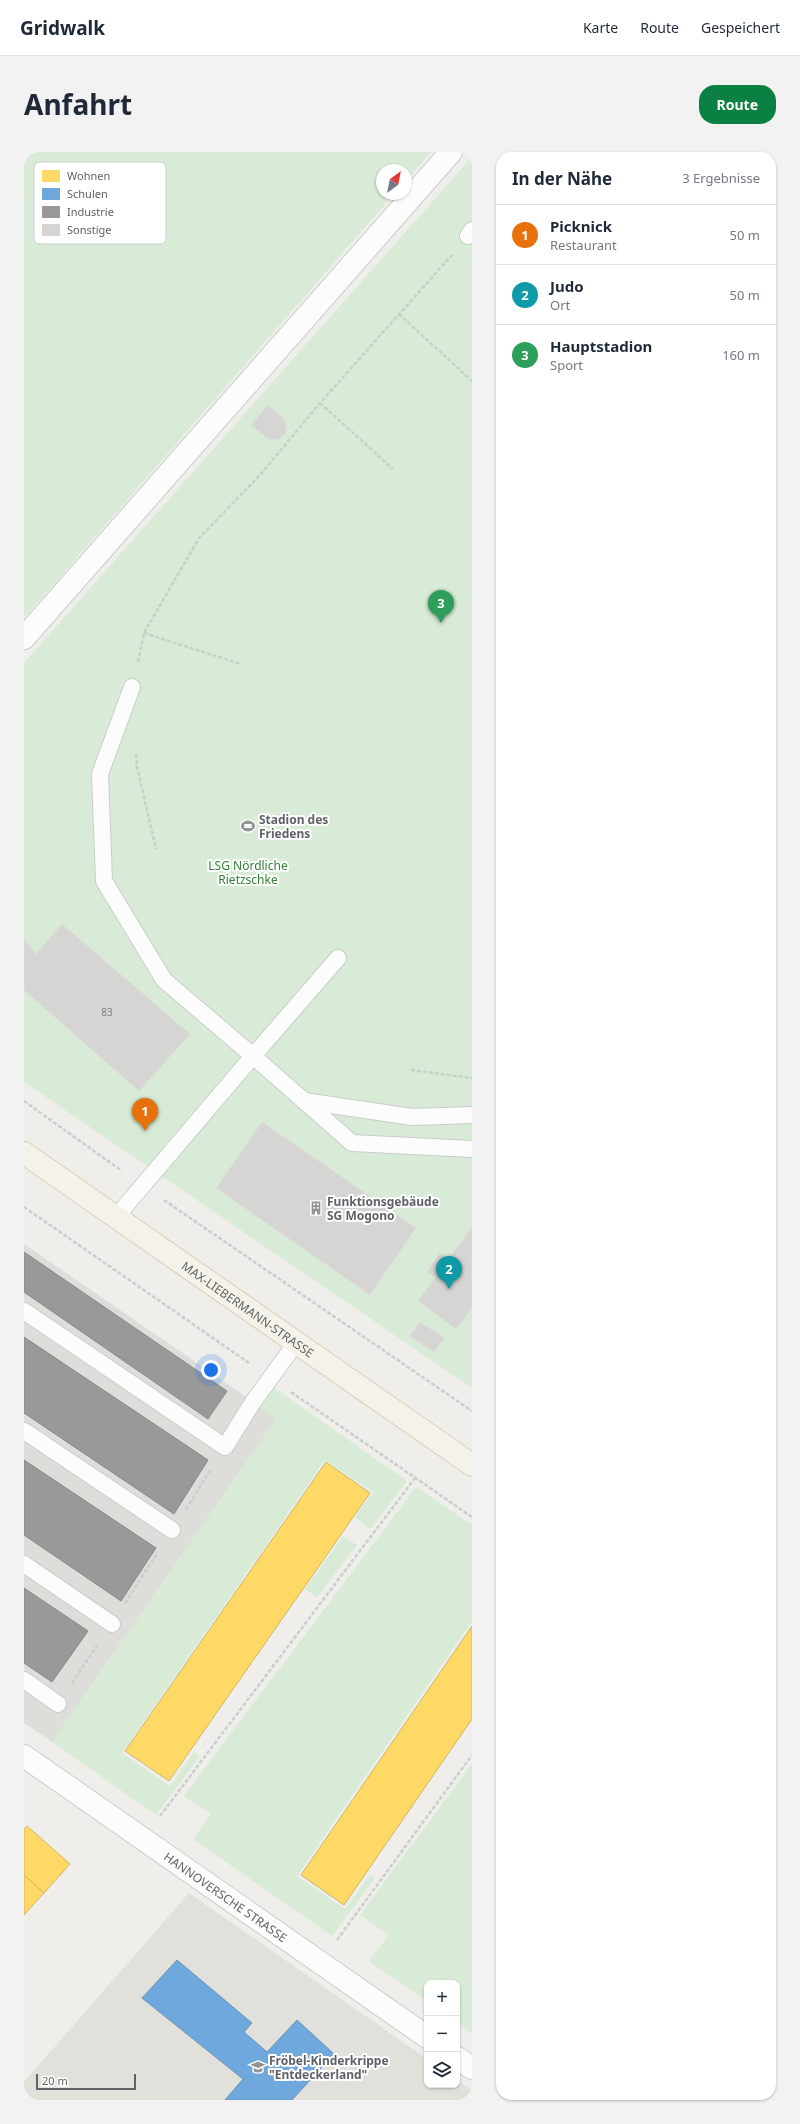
<!DOCTYPE html>
<html lang="de">
<meta charset="utf-8">
<style>
:root{--surface:#fff;--page:#f2f2f3;--text:#1f2937;--muted:#747a83;--line:#e0e1e3;--accent:#0b8043}
body{margin:0;font-family:"Noto Sans",sans-serif;background:var(--page);color:var(--text)}
.controls{position:absolute;right:12px;bottom:12px;display:grid;overflow:hidden;border-radius:8px;box-shadow:0 1px 3px #0004}
.controls button{width:36px;height:36px;display:grid;place-items:center;padding:0;border:0;border-bottom:1px solid var(--line);background:var(--surface);color:var(--text);font:20px sans-serif}
.compass{position:absolute;left:352px;top:12px;width:36px;height:36px;border-radius:50%;background:var(--surface);box-shadow:0 1px 3px #0004;rotate:32deg}
.scale{position:absolute;left:12px;bottom:10px;width:100px;box-sizing:border-box;padding-left:4px;border:2px solid #5f6368;border-top:0;font-size:11px;line-height:14px;white-space:nowrap;color:#5f6368;-webkit-text-stroke:3px #fff;paint-order:stroke}
.you{position:absolute;left:187px;top:1218px;width:14px;height:14px;margin:-10px;border:3px solid #fff;border-radius:50%;background:#1a73e8;box-shadow:0 0 0 6px #1a73e833}
.badge{display:grid;place-items:center;width:26px;height:26px;border-radius:50%;background:var(--accent);color:#fff;font-size:13px;font-weight:700}
.pin{position:absolute;translate:-50% -33px;filter:drop-shadow(0 1px 2px #0008)}
.pin::after{content:'';position:absolute;top:21px;width:14px;height:12px;background:inherit;clip-path:polygon(0 0,100% 0,50% 100%)}
.list{margin:0;padding:0;list-style:none}
h2{display:flex;justify-content:space-between;align-items:center;height:52px;margin:0;padding:0 16px;font-size:17px}
h2 small{font-size:13px;font-weight:400;color:var(--muted)}
.list li{display:grid;grid-template-columns:26px 1fr auto;gap:12px;align-items:center;box-sizing:border-box;height:60px;padding:0 16px;border-top:1px solid var(--line)}
.list b{display:block;font-size:15px;white-space:nowrap}
.list p{margin:0;font-size:13px;white-space:nowrap;color:var(--muted)}
.list em{font-size:13px;font-style:normal;color:var(--muted)}
.icon{flex:none;width:22px;height:22px;fill:none;stroke:currentColor;stroke-width:2;stroke-linecap:round;stroke-linejoin:round}
.map{position:relative;flex:none;width:448px;height:1948px;overflow:hidden;border-radius:16px}
header{display:flex;align-items:center;gap:24px;box-sizing:border-box;height:56px;padding:0 20px;background:var(--surface);border-bottom:1px solid var(--line)}
header strong{font-size:19px}
nav{display:flex;gap:22px;margin-inline-start:auto;font-size:14px}
.intro{display:flex;align-items:center;justify-content:space-between;box-sizing:border-box;height:96px;padding:0 24px}
h1{margin:0;font-size:28px}
.button{padding:10px 18px;border-radius:16px;background:var(--accent);color:#fff;font-size:14px;font-weight:700}
main{display:flex;gap:24px;padding:0 24px}
aside{flex:1;background:var(--surface);border-radius:16px;box-shadow:0 1px 3px #0004}
.map>svg:first-child{display:block}
.industrial{fill:#dfddda}
.education{fill:#e2e0da}
.green{fill:#d8ebd6}
.homes{fill:#ffd966;stroke:#cfb667}
.schools{fill:#6fa8dc;stroke:#6a93b9}
.industry{fill:#999;stroke:#88898a}
.building{fill:#d6d5d3;stroke:#deddd9}
.lines{fill:none;stroke-linecap:round;stroke-linejoin:round}
.lane-casing{stroke:#cbcccc;stroke-width:18}
.street-casing{stroke:#cbcccc;stroke-width:24}
.primary-casing{stroke:#d7ceb8;stroke-width:24}
.path{stroke:#cacfcc;stroke-width:2.5;stroke-dasharray:4 2;stroke-linecap:butt}
.lane{stroke:#fdfcfc;stroke-width:16}
.street{stroke:#fdfcfc;stroke-width:22}
.primary{stroke:#f4f2e9;stroke-width:22}
.labels{text-anchor:middle;dominant-baseline:central;stroke-width:4;stroke-linejoin:round;paint-order:stroke}
.number-label{font-size:10px;fill:#7e8184}
.poi-label{font-size:12px;font-weight:bold;fill:#5f6368;stroke:#fff;text-anchor:start}
.park-label{font-size:12px;fill:#348238;stroke:#fff}
.street-label{font-size:12px;fill:#5f6368;stroke:#fff}
.key{fill:#fff;stroke:#cfd0d2;stroke-width:1}
.key-label{font-size:11px;fill:#5f6368}
</style>
<header>
<strong>Gridwalk</strong>
<nav><a>Karte</a><a>Route</a><a>Gespeichert</a></nav>
</header>
<div class="intro"><h1>Anfahrt</h1><a class="button">Route</a></div>
<main>
<div class="map">
<svg width="448" height="1948" viewBox="0 0 448 1948">
<rect width="100%" height="100%" fill="#efeeea"/>
<path class="industrial" d="M0 1092 253 1266 28 1590 0 1571Z"/>
<path class="education" d="M165 1741 403 1907V1933H433V1928L448 1938V1948H0V1930Z"/>
<g class="green">
<path d="M0 0H407L382 29V18H358V42H370L0 466Z"/>
<path d="M448 5V1236L0 930V511Z"/>
<path d="M245 1232 383 1329 346 1377 331 1365 349 1340 301 1308 98 1601 146 1634 170 1600 176 1604 132 1663 28 1590 252 1267 231 1252Z"/>
<path d="M392 1335 448 1373V1469L273 1724 321 1757 346 1723 351 1726 308 1784 169 1687 187 1662 160 1644Z"/>
<path d="M319 1384 333 1393 293 1445 281 1437Z"/>
<path d="M448 1612V1881L433 1870V1831H403V1849L345 1809 365 1783 336 1763Z"/>
</g>
<g class="homes">
<path d="M302 1310 346 1341 145 1629 101 1599Z"/>
<path d="M448 1474V1567L320 1753 277 1723Z"/>
<path d="M3 1674 46 1712 20 1741 0 1723V1677Z"/>
<path d="M0 1723 20 1741 0 1763Z"/>
</g>
<path class="schools" d="M153 1808 228 1871 220 1880 243 1900 273 1868 310 1902 268 1948H201L219 1927 118 1846Z"/>
<g class="industry">
<path d="M0 1100 203 1239 184 1267 0 1140Z"/>
<path d="M0 1185 184 1308 150 1362 0 1261Z"/>
<path d="M0 1308 132 1396 97 1449 0 1383Z"/>
<path d="M0 1436 64 1479 28 1530 0 1511Z"/>
</g>
<g class="building">
<path d="M244 253 261 268 262 272V281L253 288 244 287 227 273Z"/>
<path d="M38 772 166 882 115 939 0 838V788L12 802Z"/>
<path d="M238 970 392 1076 346 1143 192 1036Z"/>
<path d="M448 1075V1156L432 1177 394 1149Z"/>
<path d="M416 1101 423 1107 411 1125 403 1120Z"/>
<path d="M396 1170 420 1186 410 1200 386 1184Z"/>
</g>
<g class="lines">
<g class="lane-casing">
<g id="lane">
<path d="M444 84 448 78"/>
<path d="M108 535 76 622 80 729 140 828 229 904 314 806"/>
<path d="M280 949 388 965 448 963"/>
<path d="M92 1065 229 904 328 991 448 997"/>
<path d="M0 1159 201 1295 229 1250 272 1191"/>
<path d="M0 1279 148 1378"/>
<path d="M0 1412 88 1472"/>
<path d="M0 1528 34 1552"/>
</g>
</g>
<g class="street-casing">
<g id="street">
<path d="M0 486 427 0"/>
<path id="s1" d="M0 1604 403 1885"/>
<path d="M433 1906 448 1916"/>
</g>
</g>
<g class="primary-casing">
<g id="primary">
<path id="s2" d="M0 1001 448 1313"/>
</g>
</g>
<g class="path">
<path d="M375 162 448 229"/>
<path d="M296 251 369 317"/>
<path d="M120 481 217 512"/>
<path d="M114 510 120 481 175 386 237 322 296 251 428 103"/>
<path d="M112 602 113 615 132 697"/>
<path d="M387 918 448 926"/>
<path d="M0 949 98 1019"/>
<path d="M140 1048 448 1259"/>
<path d="M0 1055 225 1211"/>
<path d="M267 1240 448 1365"/>
<path d="M162 1357 187 1317"/>
<path d="M101 1451 134 1400"/>
<path d="M48 1531 73 1494"/>
<path d="M136 1664 391 1326"/>
<path d="M313 1788 448 1603"/>
</g>
<use href="#lane" class="lane"/>
<use href="#street" class="street"/>
<use href="#primary" class="primary"/>
</g>
<defs>
<g id="stadium-bare" transform="scale(1.08)"><path d="M0-5a6.5 5 0 1 0 0 10a6.5 5 0 1 0 0-10ZM-3.5-1.8h7v3.6h-7Z" fill="#919496" stroke="#fff" stroke-width="2.5" paint-order="stroke"/></g>
<g id="building-bare" transform="scale(1.08)"><path d="M-4-6H4V6H1V3H-1V6H-4ZM-2.5-4.3h1.7v1.8h-1.7ZM.8-4.3h1.7v1.8H.8ZM-2.5-1h1.7V.8h-1.7ZM.8-1h1.7V.8H.8Z" fill="#919496" stroke="#fff" stroke-width="2.5" paint-order="stroke"/></g>
<g id="school-bare" transform="scale(1.08)"><path d="M0-5L7-2L0 1L-7-2ZM-4 1L0 2.5L4 1V4Q0 6-4 4Z" fill="#919496" stroke="#fff" stroke-width="2.5" paint-order="stroke"/></g>
</defs>
<g fill-rule="evenodd">
<use href="#stadium-bare" x="224" y="674"/>
<use href="#building-bare" x="292" y="1056"/>
<use href="#school-bare" x="234" y="1915"/>
</g>
<g class="labels">
<g class="number-label">
<text x="83" y="860">83</text>
</g>
<g class="poi-label">
<text x="235" y="667">Stadion des<tspan x="235" dy="14">Friedens</tspan></text>
<text x="303" y="1049">Funktionsgebäude<tspan x="303" dy="14">SG Mogono</tspan></text>
<text x="245" y="1908">Fröbel-Kinderkrippe<tspan x="245" dy="14">"Entdeckerland"</tspan></text>
</g>
<g class="park-label">
<text x="224" y="713">LSG Nördliche<tspan x="224" dy="14">Rietzschke</tspan></text>
</g>
<g class="street-label">
<text stroke="none"><textPath href="#s2" startOffset="273">MAX-LIEBERMANN-STRASSE</textPath></text>
<text stroke="none"><textPath href="#s1" startOffset="246">HANNOVERSCHE STRASSE</textPath></text>
</g>
</g>
<rect x="10" y="10" width="132" height="82" rx="6" class="key"/>
<rect x="18" y="18" width="18" height="12" fill="#ffd966"/>
<rect x="18" y="36" width="18" height="12" fill="#6fa8dc"/>
<rect x="18" y="54" width="18" height="12" fill="#999"/>
<rect x="18" y="72" width="18" height="12" fill="#d6d5d3"/>
<g class="key-label">
<text x="43" y="28">Wohnen</text>
<text x="43" y="46">Schulen</text>
<text x="43" y="64">Industrie</text>
<text x="43" y="82">Sonstige</text>
</g>
</svg>
<div class="controls">
<button>+</button>
<button>−</button>
<button><svg class="icon" aria-label="layers" viewBox="0 0 24 24"><path d="M12 4l9 5-9 5-9-5zM3 14l9 5 9-5"/></svg></button>
</div>
<svg class="compass" viewBox="-18 -18 36 36"><path d="M0-13l5 13h-10z" fill="#e53935"/><path d="M0 13l5-13h-10z" fill="#747a83"/></svg>
<div class="scale">20 m</div>
<div class="you"></div>
<div class="pin badge" style="left:121px;top:979px;background:#e8710a">1</div>
<div class="pin badge" style="left:425px;top:1137px;background:#0f9aa8">2</div>
<div class="pin badge" style="left:417px;top:471px;background:#2e9e5b">3</div>
</div>
<aside>
<h2>In der Nähe<small>3 Ergebnisse</small></h2>
<ul class="list">
<li><span class="badge" style="background:#e8710a">1</span><div><b>Picknick</b><p>Restaurant</p></div><em>50 m</em></li>
<li><span class="badge" style="background:#0f9aa8">2</span><div><b>Judo</b><p>Ort</p></div><em>50 m</em></li>
<li><span class="badge" style="background:#2e9e5b">3</span><div><b>Hauptstadion</b><p>Sport</p></div><em>160 m</em></li>
</ul>
</aside>
</main>
